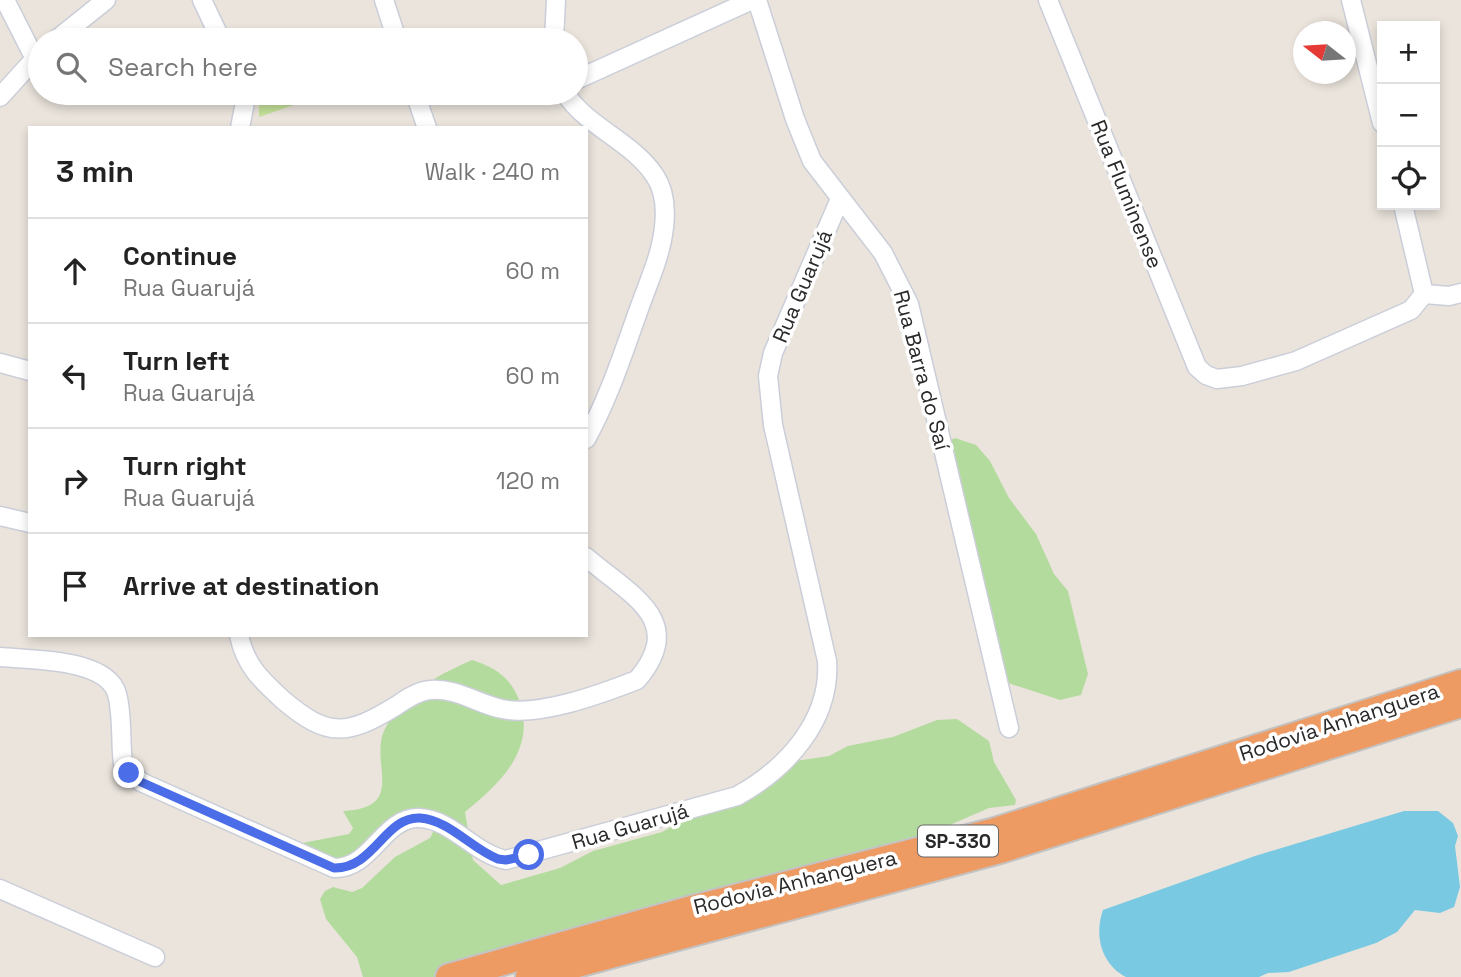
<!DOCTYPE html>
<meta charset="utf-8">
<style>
:root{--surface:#fff;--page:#f6f6f6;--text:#222;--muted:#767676;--line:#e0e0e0}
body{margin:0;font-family:"Space Grotesk",sans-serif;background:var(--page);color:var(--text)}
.controls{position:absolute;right:21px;top:21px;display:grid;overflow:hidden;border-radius:0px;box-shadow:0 4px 10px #0003}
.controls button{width:63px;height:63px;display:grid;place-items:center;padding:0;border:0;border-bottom:2px solid var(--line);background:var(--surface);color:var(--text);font:35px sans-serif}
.compass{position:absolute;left:1293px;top:21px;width:63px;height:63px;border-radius:50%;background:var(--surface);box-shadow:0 4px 10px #0003;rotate:287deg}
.stop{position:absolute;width:21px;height:21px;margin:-16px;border:5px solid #4b6de8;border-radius:50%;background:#fff}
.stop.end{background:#4b6de8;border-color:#fff;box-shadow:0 2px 7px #0008}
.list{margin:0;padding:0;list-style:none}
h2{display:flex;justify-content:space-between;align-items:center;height:91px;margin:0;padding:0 28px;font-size:30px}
h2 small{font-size:23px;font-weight:400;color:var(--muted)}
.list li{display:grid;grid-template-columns:46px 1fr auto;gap:21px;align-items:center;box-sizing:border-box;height:105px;padding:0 28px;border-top:2px solid var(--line)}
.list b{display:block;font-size:26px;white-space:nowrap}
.list p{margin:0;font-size:23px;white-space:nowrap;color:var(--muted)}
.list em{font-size:23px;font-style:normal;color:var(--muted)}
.icon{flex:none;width:38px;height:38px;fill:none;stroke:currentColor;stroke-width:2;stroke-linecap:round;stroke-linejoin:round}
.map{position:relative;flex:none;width:1461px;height:977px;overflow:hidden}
.search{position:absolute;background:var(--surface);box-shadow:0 4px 10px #0003;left:28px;top:28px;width:560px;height:77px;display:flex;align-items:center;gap:18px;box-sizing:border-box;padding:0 24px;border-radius:38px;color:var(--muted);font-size:26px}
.panel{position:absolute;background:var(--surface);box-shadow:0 4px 10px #0003;left:28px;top:126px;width:560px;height:511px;border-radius:0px}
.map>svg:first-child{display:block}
.green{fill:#b4db9e}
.pitch{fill:#c5e29a}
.water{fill:#79c9e2}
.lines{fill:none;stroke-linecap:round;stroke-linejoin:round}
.minor-casing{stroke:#cbced9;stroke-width:21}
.highway-casing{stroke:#c3c3c3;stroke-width:30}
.minor{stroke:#fff;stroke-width:18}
.highway{stroke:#ee9b63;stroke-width:26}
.route{stroke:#4b6de8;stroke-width:9}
.labels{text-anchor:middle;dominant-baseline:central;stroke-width:7;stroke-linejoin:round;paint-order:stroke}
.shield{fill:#fff;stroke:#696969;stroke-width:2}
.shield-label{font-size:19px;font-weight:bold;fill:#292929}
.street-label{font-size:21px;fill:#292929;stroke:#fff}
</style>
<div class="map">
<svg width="1461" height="977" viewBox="0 0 1461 977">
<rect width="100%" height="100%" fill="#eae4dc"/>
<g class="green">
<path d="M955 438 976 445 990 461 1009 498 1036 534 1054 574 1068 591 1088 674 1081 695 1060 700 999 680 936 447Z"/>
<path d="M472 660C497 668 513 679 521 706 534 752 499 784 465 812L473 860 501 885 560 868 593 851 662 832 703 809 734 798 789 762 829 756 848 746 893 737 937 720 957 719 989 741 994 762 1016 800 1015 805 989 808 936 831 930 838 481 977H363L357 957 326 919 320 899 325 891 333 887 352 892 362 888 395 857 430 838 434 830 425 821 344 867 292 845 349 834 353 828 343 811C411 807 365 760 387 725 407 691 438 675 472 660Z"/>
</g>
<path class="pitch" d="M259 93H329L259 117Z"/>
<path class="water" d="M1404 811H1438L1453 823 1458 836 1455 846 1460 887 1454 907 1440 913 1415 910 1397 932 1376 943 1289 972 1268 973 1259 977H1126C1101 964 1094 935 1103 910L1255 856Z"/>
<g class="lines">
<g class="minor-casing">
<g id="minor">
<path d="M5 0 34 57"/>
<path d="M202 0 221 40"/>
<path d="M384 0 397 40"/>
<path d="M757 0 795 119 812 161 883 253 909 304 1009 728"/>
<path d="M1048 0 1197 367 1206 375 1217 379 1242 376 1296 361 1411 310 1424 294 1403 205"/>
<path d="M1351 0 1382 123"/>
<path d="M56 40 106 0"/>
<path d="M554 40 556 0"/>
<path d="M576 80 752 0"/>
<path d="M415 93 427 128"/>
<path d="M565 93C588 128 632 141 655 176 665 191 666 210 664 227 661 256 648 283 639 309 623 353 609 398 586 439"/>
<path d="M0 97 40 53"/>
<path d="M240 128 245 102 243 93"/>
<path d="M1424 294 1449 296 1461 293"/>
<path d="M0 363 30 371"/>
<path d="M0 516 30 523"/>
<path d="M239 635C245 665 261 680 283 700 328 738 347 736 396 706 406 699 418 691 430 690 455 687 478 704 502 709 539 717 601 694 637 680 688 620 630 595 586 557"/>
<path d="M0 657C31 660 107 658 117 694 123 716 120 742 123 764L141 782 334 868C372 869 383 817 419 818 452 819 474 854 506 860L737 796C786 769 831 721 827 661L773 425 768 376 773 353 840 199"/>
<path d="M0 889 155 957"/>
</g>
</g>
<g class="highway-casing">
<g id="highway">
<path d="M449 977 688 910 995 831 1461 683"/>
<path d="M529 977 1000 850 1461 704"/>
</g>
</g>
<use href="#minor" class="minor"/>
<use href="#highway" class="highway"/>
</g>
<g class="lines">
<path class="route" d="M129 773 141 782 334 868C374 869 385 816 420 818 449 820 472 849 498 859L506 860 529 855"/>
</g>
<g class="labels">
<rect class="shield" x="918" y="825.5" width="80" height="31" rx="5"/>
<g class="shield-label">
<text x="958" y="841">SP-330</text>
</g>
<g class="street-label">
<text transform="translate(1127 194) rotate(68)">Rua Fluminense</text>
<text transform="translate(802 286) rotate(-67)">Rua Guarujá</text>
<text transform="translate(922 370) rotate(75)">Rua Barra do Saí</text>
<text transform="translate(1339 722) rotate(-18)">Rodovia Anhanguera</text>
<text transform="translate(630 826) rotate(-16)">Rua Guarujá</text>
<text transform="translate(795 882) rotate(-14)">Rodovia Anhanguera</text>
</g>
</g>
</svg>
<div class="controls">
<button>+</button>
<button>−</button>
<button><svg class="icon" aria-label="locate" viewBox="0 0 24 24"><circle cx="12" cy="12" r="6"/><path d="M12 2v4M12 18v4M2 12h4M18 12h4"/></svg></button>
</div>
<svg class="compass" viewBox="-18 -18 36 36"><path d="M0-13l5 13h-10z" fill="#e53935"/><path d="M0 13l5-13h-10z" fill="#767676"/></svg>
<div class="stop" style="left:529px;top:855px"></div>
<div class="stop end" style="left:129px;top:773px"></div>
<div class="search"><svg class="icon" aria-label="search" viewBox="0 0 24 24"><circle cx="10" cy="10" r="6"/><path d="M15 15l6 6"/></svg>Search here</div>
<section class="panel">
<h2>3 min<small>Walk · 240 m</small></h2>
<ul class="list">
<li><svg class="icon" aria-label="ahead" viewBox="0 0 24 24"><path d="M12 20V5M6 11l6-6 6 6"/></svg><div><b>Continue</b><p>Rua Guarujá</p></div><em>60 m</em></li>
<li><svg class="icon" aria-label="left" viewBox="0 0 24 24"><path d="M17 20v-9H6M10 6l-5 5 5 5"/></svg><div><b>Turn left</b><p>Rua Guarujá</p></div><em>60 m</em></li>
<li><svg class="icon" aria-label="right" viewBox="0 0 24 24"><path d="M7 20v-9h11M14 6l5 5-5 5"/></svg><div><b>Turn right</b><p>Rua Guarujá</p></div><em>120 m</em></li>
<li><svg class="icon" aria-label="arrive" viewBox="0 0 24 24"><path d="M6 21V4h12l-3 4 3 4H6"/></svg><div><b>Arrive at destination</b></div></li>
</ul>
</section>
</div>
